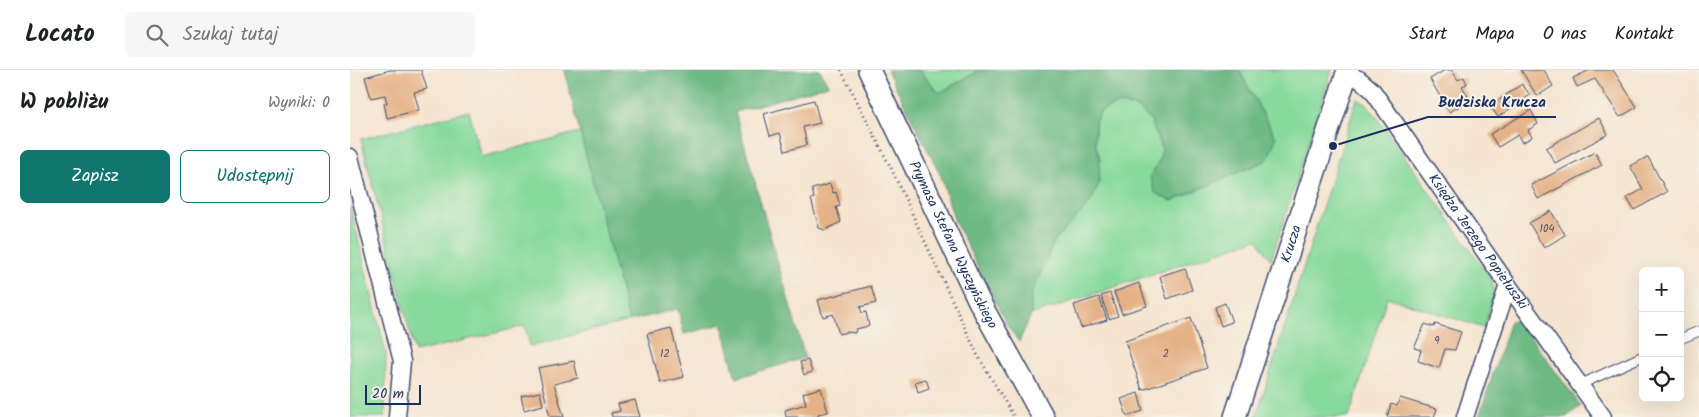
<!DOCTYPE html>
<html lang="pl">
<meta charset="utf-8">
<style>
:root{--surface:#fff;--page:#f6f6f6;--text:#202124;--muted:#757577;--line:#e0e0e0;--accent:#0f766e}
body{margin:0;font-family:Kalam,sans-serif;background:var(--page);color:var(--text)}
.controls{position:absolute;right:15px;bottom:15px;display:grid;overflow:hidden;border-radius:8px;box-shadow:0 5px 20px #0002}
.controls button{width:45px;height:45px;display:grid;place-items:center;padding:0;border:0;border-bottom:1px solid var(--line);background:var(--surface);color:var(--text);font:25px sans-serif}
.scale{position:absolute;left:15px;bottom:12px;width:56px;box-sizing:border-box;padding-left:5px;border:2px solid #1b2f5e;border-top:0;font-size:14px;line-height:18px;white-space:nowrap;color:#1b2f5e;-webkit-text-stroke:4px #f7f3e8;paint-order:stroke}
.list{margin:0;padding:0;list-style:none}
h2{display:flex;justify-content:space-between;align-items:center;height:65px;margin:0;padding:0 20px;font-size:21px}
h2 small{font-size:16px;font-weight:400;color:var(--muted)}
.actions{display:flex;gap:10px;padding:15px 20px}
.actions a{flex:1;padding:11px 0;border:1px solid var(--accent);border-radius:8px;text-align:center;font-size:18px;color:var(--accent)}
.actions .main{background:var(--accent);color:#fff}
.icon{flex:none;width:28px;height:28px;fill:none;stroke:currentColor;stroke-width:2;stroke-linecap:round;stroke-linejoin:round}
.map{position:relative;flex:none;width:1349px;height:347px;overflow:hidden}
header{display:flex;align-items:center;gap:30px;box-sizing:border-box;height:70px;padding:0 25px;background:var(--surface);border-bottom:1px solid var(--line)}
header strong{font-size:24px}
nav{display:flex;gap:28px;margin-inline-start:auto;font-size:18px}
.search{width:350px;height:45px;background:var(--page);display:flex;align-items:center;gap:12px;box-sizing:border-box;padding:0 18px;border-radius:8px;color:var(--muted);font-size:19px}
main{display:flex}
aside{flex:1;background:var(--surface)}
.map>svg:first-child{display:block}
.green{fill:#88da9c;stroke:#52847d}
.forest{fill:#6eba84;stroke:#447471}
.building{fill:#e5b287}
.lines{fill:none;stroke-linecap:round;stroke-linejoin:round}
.service-casing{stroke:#3c4a6f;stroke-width:11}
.minor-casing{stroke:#3c4a6f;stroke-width:19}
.tertiary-casing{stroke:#3c4a6f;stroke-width:24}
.path{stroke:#3c4a6f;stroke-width:3;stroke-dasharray:1 4;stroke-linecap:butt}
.service{stroke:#fff;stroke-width:9}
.minor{stroke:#fff;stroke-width:16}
.tertiary{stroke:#fff;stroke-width:21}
.labels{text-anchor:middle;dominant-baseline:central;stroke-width:4;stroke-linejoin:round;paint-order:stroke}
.number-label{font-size:11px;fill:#4e5068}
.street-label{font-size:14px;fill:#1b2f5e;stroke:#f7f3e8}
.leader{fill:none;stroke:#1b2f5e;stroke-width:2}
.callout-dot{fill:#1b2f5e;stroke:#f7f3e8;stroke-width:2}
.callout-label{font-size:15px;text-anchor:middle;font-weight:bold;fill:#1b2f5e;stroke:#f7f3e8;stroke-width:4;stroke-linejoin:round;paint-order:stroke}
</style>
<header>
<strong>Locato</strong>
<div class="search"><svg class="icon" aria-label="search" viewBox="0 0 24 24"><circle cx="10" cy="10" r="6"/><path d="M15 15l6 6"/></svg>Szukaj tutaj</div>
<nav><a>Start</a><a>Mapa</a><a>O nas</a><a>Kontakt</a></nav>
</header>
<main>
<aside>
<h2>W pobliżu<small>Wyniki: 0</small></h2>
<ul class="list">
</ul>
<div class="actions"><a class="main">Zapisz</a><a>Udostępnij</a></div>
</aside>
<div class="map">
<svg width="1349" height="347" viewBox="0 0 1349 347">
<rect width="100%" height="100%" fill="#f7f3e8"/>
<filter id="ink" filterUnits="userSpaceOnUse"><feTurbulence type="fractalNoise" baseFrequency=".02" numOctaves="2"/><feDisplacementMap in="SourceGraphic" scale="10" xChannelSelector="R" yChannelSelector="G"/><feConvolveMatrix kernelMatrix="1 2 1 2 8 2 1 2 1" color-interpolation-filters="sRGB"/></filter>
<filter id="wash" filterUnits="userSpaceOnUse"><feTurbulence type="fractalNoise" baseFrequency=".0096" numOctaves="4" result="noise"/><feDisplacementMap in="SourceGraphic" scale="20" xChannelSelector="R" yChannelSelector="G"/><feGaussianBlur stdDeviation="1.12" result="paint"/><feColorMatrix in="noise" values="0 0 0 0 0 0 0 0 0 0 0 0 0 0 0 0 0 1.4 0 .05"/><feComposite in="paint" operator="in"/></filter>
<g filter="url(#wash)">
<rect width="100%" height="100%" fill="#f5e4cf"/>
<g class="green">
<path d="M569 0H630L589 23Z"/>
<path d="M889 0H982L921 190 907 169 681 245V225L705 169 740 133 750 89 745 72V51L750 42 767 34 783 36 791 40 801 51 812 80 809 91 800 107 822 131 917 90 926 68Z"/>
<path d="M1007 29 1018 35 1142 210 1144 224 1134 258 1037 227 999 347H906Z"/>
<path d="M119 41 131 87 230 62 279 251 180 276 175 256 65 282 11 69Z"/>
<path d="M0 136 36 284 35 347H0Z"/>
</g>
<g class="forest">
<path d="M214 0H470L478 15 385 42 455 288 386 308 372 254 334 264 328 239 279 251Z"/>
<path d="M537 0H569L589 23 630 0H889L926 68 917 90 822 131 805 123 800 107 809 91 812 80 801 51 791 40 783 36 767 34 750 42 745 52V72L750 89 749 114 740 133 705 170 681 225V245L669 272 657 255 605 152 591 106Z"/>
<path d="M1168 250 1231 336 1216 347H1129L1160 251Z"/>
</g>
<g id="blocks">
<g class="building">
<path d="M40 0H71L77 19 64 22 69 40 37 48 34 33H37L35 25 21 28 15 7Z"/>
<path d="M1095 0H1102L1108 10 1114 7 1117 14 1112 16 1120 30 1099 42 1080 9Z"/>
<path d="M1171 0H1194L1203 16 1187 26Z"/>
<path d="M1240 0H1263L1287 37 1270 47 1245 9 1227 17 1223 8Z"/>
<path d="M1172 14 1180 25 1148 47 1140 36Z"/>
<path d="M464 30 470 53 453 57 457 75 435 81 430 63 420 66 414 44Z"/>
<path d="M1181 40 1188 54 1178 60 1182 67 1172 73 1168 65 1148 77 1140 64Z"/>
<path d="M1249 48 1258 64 1205 93 1196 78Z"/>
<path d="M1245 82 1252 95 1188 129 1181 115Z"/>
<path d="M1298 87 1317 122 1284 140 1277 128 1293 119 1280 96Z"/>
<path d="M480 114 483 123 486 122 490 136 486 137 491 152 475 160 469 158 461 129 464 128 462 119Z"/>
<path d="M1201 141 1215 165 1194 178 1179 153Z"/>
<path d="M835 198 842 220 817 229 810 206Z"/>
<path d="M789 213 797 236 772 244 764 222Z"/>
<path d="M521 216 526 233 510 237 512 243 516 242 519 256 506 259 505 263 497 262 489 264 483 244 473 247 468 230Z"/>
<path d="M760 223 768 246 759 249 751 226Z"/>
<path d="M749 227 757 250 731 258 724 235Z"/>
<path d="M875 233 882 252 871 256 865 237Z"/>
<path d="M841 248 857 298 792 320 775 271Z"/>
<path d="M1075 254 1084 257 1085 254 1111 262 1105 280 1095 279 1089 298 1068 291 1071 280 1064 278Z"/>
<path d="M321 258 334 307 310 313 297 264Z"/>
<path d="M458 290 462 302 454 305 450 292Z"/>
<path d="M224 291 228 308 204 314 214 347H200L188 298Z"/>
<path d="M576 309 579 318 568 322 565 312Z"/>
<path d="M471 318 478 342 468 344V347H436L435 340 456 334 453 323Z"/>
<path d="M190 322 193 335 174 340 171 326Z"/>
<path d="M788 323 793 341 777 346 771 329Z"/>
<path d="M1050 328 1087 339 1084 347H1037L1041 334 1047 336Z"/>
<path d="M285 330 290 347H262L261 343 270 341 268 334Z"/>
</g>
</g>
</g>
<g filter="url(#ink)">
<use href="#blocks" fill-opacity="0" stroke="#3c4a6f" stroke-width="1"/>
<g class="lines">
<g class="service-casing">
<g id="service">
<path d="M1330 269 1349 261"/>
<path d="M1229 315 1293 286"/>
</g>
</g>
<g class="minor-casing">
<g id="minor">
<path id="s1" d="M996 4 1009 9 1022 20 1158 215 1253 347"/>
<path d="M0 87 52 291 47 347"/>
<path d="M1115 347 1158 215"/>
</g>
</g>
<g class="tertiary-casing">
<g id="tertiary">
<path id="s2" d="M519 0 630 233 693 347"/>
<path id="s3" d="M885 347 998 0"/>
</g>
</g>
<path class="path" d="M491 0 541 98 627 284 664 347"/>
<use href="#service" class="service"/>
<use href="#minor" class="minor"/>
<use href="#tertiary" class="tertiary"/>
</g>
</g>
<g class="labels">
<g class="number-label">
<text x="1197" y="159">104</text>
<text x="1087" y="271">9</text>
<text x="315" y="284">12</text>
<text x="816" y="284">2</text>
</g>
<g class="street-label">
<text stroke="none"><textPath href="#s1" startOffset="216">Księdza Jerzego Popiełuszki</textPath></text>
<text stroke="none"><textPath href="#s3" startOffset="182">Krucza</textPath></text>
<text stroke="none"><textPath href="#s2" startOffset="194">Prymasa Stefana Wyszyńskiego</textPath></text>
</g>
</g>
<path class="leader" d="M983 76L1078 47H1206"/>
<circle class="callout-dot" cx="983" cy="76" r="5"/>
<g class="callout-label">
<text x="1142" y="37">Budziska Krucza</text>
</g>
</svg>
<div class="controls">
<button>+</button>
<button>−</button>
<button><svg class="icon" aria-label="locate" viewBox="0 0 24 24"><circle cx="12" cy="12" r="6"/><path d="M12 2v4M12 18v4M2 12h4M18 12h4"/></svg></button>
</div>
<div class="scale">20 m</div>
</div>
</main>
